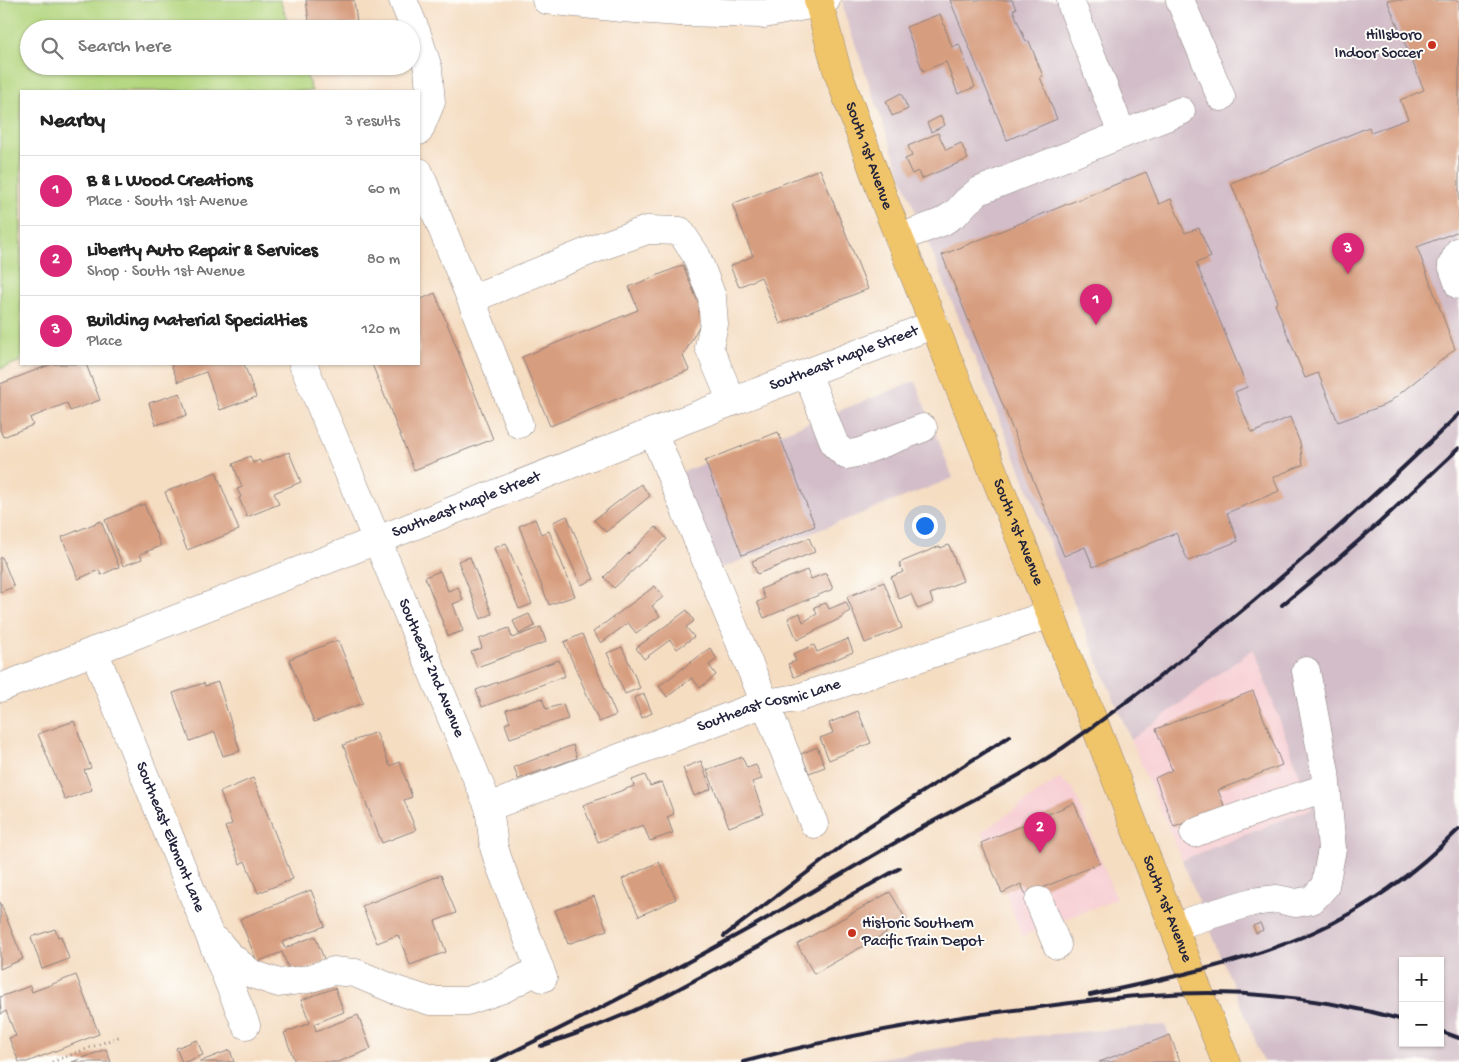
<!DOCTYPE html>
<meta charset="utf-8">
<style>
:root{--surface:#fff;--page:#f6f6f6;--text:#222;--muted:#767676;--line:#e0e0e0;--accent:#db2777}
body{margin:0;font-family:"Gochi Hand",sans-serif;background:var(--page);color:var(--text)}
.controls{position:absolute;right:15px;bottom:15px;display:grid;overflow:hidden;border-radius:0px;box-shadow:0 1px 4px #0004}
.controls button{width:45px;height:45px;display:grid;place-items:center;padding:0;border:0;border-bottom:1px solid var(--line);background:var(--surface);color:var(--text);font:25px sans-serif}
.you{position:absolute;left:924px;top:525px;width:18px;height:18px;margin:-12px;border:4px solid #fff;border-radius:50%;background:#1a73e8;box-shadow:0 0 0 8px #1a73e833}
.badge{display:grid;place-items:center;width:32px;height:32px;border-radius:50%;background:var(--accent);color:#fff;font-size:16px;font-weight:700}
.pin{position:absolute;translate:-50% -41px;filter:drop-shadow(0 1px 2px #0008)}
.pin::after{content:'';position:absolute;top:26px;width:18px;height:15px;background:inherit;clip-path:polygon(0 0,100% 0,50% 100%)}
.list{margin:0;padding:0;list-style:none}
h2{display:flex;justify-content:space-between;align-items:center;height:65px;margin:0;padding:0 20px;font-size:21px}
h2 small{font-size:16px;font-weight:400;color:var(--muted)}
.list li{display:grid;grid-template-columns:32px 1fr auto;gap:15px;align-items:center;box-sizing:border-box;height:70px;padding:0 20px;border-top:1px solid var(--line)}
.list b{display:block;font-size:19px;white-space:nowrap}
.list p{margin:0;font-size:16px;white-space:nowrap;color:var(--muted)}
.list em{font-size:16px;font-style:normal;color:var(--muted)}
.icon{flex:none;width:28px;height:28px;fill:none;stroke:currentColor;stroke-width:2;stroke-linecap:round;stroke-linejoin:round}
.map{position:relative;flex:none;width:1459px;height:1062px;overflow:hidden}
.search{position:absolute;background:var(--surface);box-shadow:0 1px 4px #0004;left:20px;top:20px;width:400px;height:55px;display:flex;align-items:center;gap:12px;box-sizing:border-box;padding:0 18px;border-radius:28px;color:var(--muted);font-size:19px}
.panel{position:absolute;background:var(--surface);box-shadow:0 1px 4px #0004;left:20px;top:90px;width:400px;height:275px;border-radius:0px}
.map>svg:first-child{display:block}
.built{fill:#f7cfd4}
.industrial{fill:#d2bdc8;fill-rule:evenodd}
.green{fill:#b2d57e;stroke:#6a7c5c}
.building{fill:#d79d7f}
.lines{fill:none;stroke-linecap:round;stroke-linejoin:round}
.minor-casing{stroke:#8c807e;stroke-width:29}
.major-casing{stroke:#8c807e;stroke-width:29}
.path{stroke:#8c807e;stroke-width:3;stroke-dasharray:1 4;stroke-linecap:butt}
.minor{stroke:#fff;stroke-width:28}
.major{stroke:#f0c469;stroke-width:28}
.rail{stroke:#22223b;stroke-width:4}
.poi-dot{fill:#c8321e;stroke:#fdfcf7;stroke-width:2}
.labels{text-anchor:middle;dominant-baseline:central;stroke-width:4;stroke-linejoin:round;paint-order:stroke}
.poi-label{font-size:16px;fill:#22223b;stroke:#fdfcf7;text-anchor:end}
.street-label{font-size:16px;fill:#22223b;stroke:#fdfcf7}
</style>
<div class="map">
<svg width="1459" height="1062" viewBox="0 0 1459 1062">
<rect width="100%" height="100%" fill="#fdfcf7"/>
<filter id="ink" filterUnits="userSpaceOnUse"><feTurbulence type="fractalNoise" baseFrequency=".02" numOctaves="2"/><feDisplacementMap in="SourceGraphic" scale="10" xChannelSelector="R" yChannelSelector="G"/><feConvolveMatrix kernelMatrix="1 2 1 2 8 2 1 2 1" color-interpolation-filters="sRGB"/></filter>
<filter id="wash" filterUnits="userSpaceOnUse"><feTurbulence type="fractalNoise" baseFrequency=".0096" numOctaves="4" result="noise"/><feDisplacementMap in="SourceGraphic" scale="20" xChannelSelector="R" yChannelSelector="G"/><feGaussianBlur stdDeviation="1.12" result="paint"/><feColorMatrix in="noise" values="0 0 0 0 0 0 0 0 0 0 0 0 0 0 0 0 0 1.4 0 .05"/><feComposite in="paint" operator="in"/></filter>
<g filter="url(#wash)">
<rect width="100%" height="100%" fill="#f5ddc2"/>
<g class="built">
<path d="M1253 648 1312 808 1182 860 1131 740Z"/>
<path d="M1061 777 1062 782 1073 788 1116 899 1022 936 982 832Z"/>
</g>
<g class="industrial">
<path d="M842 0H1459V1062H1264L1182 860 1312 808 1253 649 1131 740 1094 652 902 178 845 15ZM1403 961H1440V1043H1403Z"/>
<path d="M915 381 953 478 714 571 677 474Z"/>
<path d="M1165 1025 1179 1062H854L1007 1038Z"/>
</g>
<path class="green" d="M0 0H280L290 29H29V66H303L312 91H21V361L0 369Z"/>
<g id="blocks">
<g class="building">
<path d="M306 0H354L357 23 310 29Z"/>
<path d="M950 0H1012L1016 9 1013 10 1026 42 1029 41 1043 76 1040 77 1057 119 1007 140Z"/>
<path d="M1387 0H1459V231L1417 247 1455 349 1387 404 1338 422 1318 373 1305 378 1275 304 1278 302 1231 183 1369 127 1371 133 1408 119 1400 100 1424 90Z"/>
<path d="M940 14 952 47 959 44 975 87 958 94 946 62 923 71 906 27Z"/>
<path d="M901 93 908 109 892 116 886 101Z"/>
<path d="M941 116 945 125 931 132 927 123Z"/>
<path d="M938 133 946 150 961 143 968 159 921 179 918 171 912 174 905 159 912 156 908 146Z"/>
<path d="M820 169 868 289 780 324 761 277 739 287 730 266 753 256 732 204Z"/>
<path d="M1146 172 1159 204 1171 199 1185 233 1199 228 1211 257 1196 263 1247 387 1235 392 1252 433 1290 417 1300 443 1303 465 1273 477 1279 491 1227 513 1238 541 1188 561 1176 533 1093 567 1085 547 1064 556 942 255Z"/>
<path d="M683 265 704 317 683 356 689 370 550 426 522 357 638 310 629 287Z"/>
<path d="M435 293 493 439 414 470 372 364H419V300Z"/>
<path d="M52 364H86L100 400 70 411 67 403 30 418 33 425 3 437 0 430V384Z"/>
<path d="M171 364H244L256 397 220 410 206 372 178 382Z"/>
<path d="M180 393 187 415 156 425 149 403Z"/>
<path d="M778 432 815 526 742 555 705 461Z"/>
<path d="M289 452 301 482 274 493 279 504 247 517 239 498 241 497 237 489 242 487 233 464 250 456 253 463 260 460 261 463Z"/>
<path d="M216 472 239 530 187 550 165 492Z"/>
<path d="M641 484 650 496 606 532 594 520Z"/>
<path d="M144 504 161 546 140 554 142 559 123 566 105 520Z"/>
<path d="M567 516 594 579 581 585 553 522Z"/>
<path d="M535 519 541 534 549 531 575 596 549 605 519 526Z"/>
<path d="M101 521 119 567 101 575 99 570 78 579 62 537Z"/>
<path d="M656 527 667 539 614 588 604 577Z"/>
<path d="M809 538 815 552 757 574 752 561Z"/>
<path d="M506 543 532 604 519 609 494 548Z"/>
<path d="M949 545 963 581 930 594 933 603 918 609 911 594 899 599 891 577 903 572 899 563 940 546V548Z"/>
<path d="M2 557 14 587 0 592V558Z"/>
<path d="M470 557 492 614 481 619 458 561Z"/>
<path d="M807 570 811 579 826 573 833 589 764 618 757 602 765 599 761 589Z"/>
<path d="M440 571 448 591 458 587 463 600 453 604 463 631 448 636 425 577Z"/>
<path d="M884 582 902 628 865 643 847 597Z"/>
<path d="M655 586 663 597 652 606 660 616 636 633 628 623 601 643 593 632Z"/>
<path d="M846 602 850 611 843 615V617L797 640 788 618 800 613 803 622 817 614 814 607 826 603 829 609Z"/>
<path d="M687 610 694 621 686 627 694 637 677 649 670 640 644 659 636 648Z"/>
<path d="M529 614 535 626 519 634 513 621Z"/>
<path d="M541 627 546 642 477 667 471 652 482 648 479 639 509 628 512 638Z"/>
<path d="M582 634 616 715 599 722 564 642Z"/>
<path d="M848 639 853 652 794 677 788 664 796 661 793 654 814 645 817 652Z"/>
<path d="M338 640 363 703 314 722 289 659Z"/>
<path d="M622 647 640 688 625 694 607 653Z"/>
<path d="M710 648 717 659 709 665 716 675 700 688 692 678 667 697 659 686Z"/>
<path d="M559 660 565 676 482 707 476 690Z"/>
<path d="M218 682 240 751 223 756 215 732 190 741 173 693 204 683 205 686Z"/>
<path d="M1253 691 1282 765 1218 790 1225 808 1174 827 1155 778 1172 770 1156 729Z"/>
<path d="M644 694 652 713 642 718 634 698Z"/>
<path d="M542 698 546 709 563 704 568 719 510 738 505 724 510 722 506 710Z"/>
<path d="M858 711 871 743 829 760 820 738 833 733 829 723Z"/>
<path d="M74 721 91 768 84 770 92 790 65 800 38 734Z"/>
<path d="M376 732 390 766 400 762 412 797 404 800 416 830 382 843 343 745Z"/>
<path d="M573 745 577 758 518 779 514 767Z"/>
<path d="M817 747 825 767 809 773 801 754Z"/>
<path d="M742 757 747 768 756 765 762 779 752 782 764 814 729 827 707 770Z"/>
<path d="M701 761 711 789 694 796 683 768Z"/>
<path d="M645 775 650 786 662 782 674 814 667 817 673 833 650 841 643 825 598 842 583 805 634 786 632 780Z"/>
<path d="M253 778 293 879 258 893 245 861 240 864 225 827 232 824 220 792Z"/>
<path d="M1074 803 1100 863 1026 895 1021 884 1002 893 981 843Z"/>
<path d="M659 862 676 899 639 916 622 879Z"/>
<path d="M441 875 456 913 435 921 446 952 410 965 398 935 377 943 362 906Z"/>
<path d="M311 890 325 926 282 942 285 948 315 936 325 961 291 975 282 952 257 962 240 919Z"/>
<path d="M890 892 907 921 814 974 797 944Z"/>
<path d="M594 896 607 930 568 944 555 910Z"/>
<path d="M0 902 23 959 0 969Z"/>
<path d="M1260 923 1263 930 1256 933 1253 926Z"/>
<path d="M55 929 58 937 61 936 69 959 42 969 31 937Z"/>
<path d="M76 975 99 1034 27 1062H19L9 1038 16 1036 6 1011 1 1014 0 997 30 986 32 992Z"/>
<path d="M335 988 344 1012 314 1024 316 1031 358 1015 371 1049 338 1062H295L284 1033 310 1023 301 1000Z"/>
<path d="M1170 1035 1180 1062H1099Z"/>
<path d="M197 1040 203 1055 185 1062H182L176 1048Z"/>
<path d="M106 1049 111 1062H72Z"/>
<path d="M230 1050 234 1062H199Z"/>
</g>
</g>
</g>
<g filter="url(#ink)">
<use href="#blocks" fill-opacity="0" stroke="#8c807e" stroke-width="1"/>
<g class="lines">
<g class="minor-casing">
<g id="minor">
<path d="M403 0 417 34 428 68 431 102 419 131"/>
<path d="M546 0 622 8 679 12 764 14 819 3 826 0"/>
<path d="M1071 0 1072 6 1122 134"/>
<path d="M1180 0 1221 97"/>
<path d="M419 172 471 299"/>
<path d="M899 238 942 222 956 213 966 202 979 191 1181 111"/>
<path d="M1459 251 1452 265 1459 285"/>
<path id="s1" d="M303 364 489 807 494 847 498 860 543 978"/>
<path d="M807 373 835 445 846 455 860 452 923 428"/>
<path d="M519 424 471 299 602 246 647 230 680 231 696 255 712 297 714 324 709 347 732 402"/>
<path d="M653 432 765 703 814 824"/>
<path id="s2" d="M94 651 246 1025"/>
<path id="s3" d="M0 688 653 432 935 324"/>
<path id="s4" d="M489 807 765 703 798 698 1051 614"/>
<path d="M1194 833 1266 807 1326 788"/>
<path d="M1039 901 1057 945"/>
<path d="M1174 926 1252 902 1277 899 1296 903 1312 900 1325 886 1332 849 1325 772 1306 671"/>
<path d="M217 941 229 955 252 974 279 983 308 979 333 971 355 973 396 990 430 1001H467L503 989 540 969"/>
</g>
</g>
<g class="major-casing">
<g id="major">
<path id="s5" d="M818 0 837 70 886 205 1095 725 1226 1062"/>
</g>
</g>
<path class="path" d="M52 1062 121 1036"/>
<use href="#minor" class="minor"/>
<use href="#major" class="major"/>
<g class="rail">
<path d="M1282 605 1333 563 1379 523 1459 448"/>
<path d="M724 936 863 830 1010 736"/>
<path d="M1090 995C1166 979 1243 963 1314 932 1367 908 1417 871 1459 829"/>
<path d="M1440 1031 1459 1038"/>
<path d="M541 1046 592 1028 633 1011 665 996 789 930 900 868"/>
<path d="M492 1062C579 1020 664 976 748 929 799 900 849 869 900 840 954 808 1012 783 1064 747 1204 649 1336 534 1459 414"/>
<path d="M743 1062C840 1036 940 1018 1040 1007 1077 1002 1115 997 1152 995 1236 989 1322 997 1403 1020"/>
</g>
</g>
</g>
<g class="poi-dot">
<circle cx="1432" cy="45" r="5"/>
<circle cx="852" cy="933" r="5"/>
</g>
<g class="labels">
<g class="poi-label">
<text x="1422" y="36">Hillsboro<tspan x="1422" dy="18">Indoor Soccer</tspan></text>
<text x="862" y="924" text-anchor="start">Historic Southern<tspan x="862" dy="18">Pacific Train Depot</tspan></text>
</g>
<g class="street-label">
<text stroke="none"><textPath href="#s5" startOffset="164">South 1st Avenue</textPath></text>
<text stroke="none"><textPath href="#s3" startOffset="906">Southeast Maple Street</textPath></text>
<text stroke="none"><textPath href="#s3" startOffset="501">Southeast Maple Street</textPath></text>
<text stroke="none"><textPath href="#s5" startOffset="569">South 1st Avenue</textPath></text>
<text stroke="none"><textPath href="#s1" startOffset="330">Southeast 2nd Avenue</textPath></text>
<text stroke="none"><textPath href="#s4" startOffset="298">Southeast Cosmic Lane</textPath></text>
<text stroke="none"><textPath href="#s2" startOffset="201">Southeast Elkmont Lane</textPath></text>
<text stroke="none"><textPath href="#s5" startOffset="974">South 1st Avenue</textPath></text>
</g>
</g>
</svg>
<div class="controls">
<button>+</button>
<button>−</button>
</div>
<div class="you"></div>
<div class="pin badge" style="left:1096px;top:325px">1</div>
<div class="pin badge" style="left:1040px;top:853px">2</div>
<div class="pin badge" style="left:1348px;top:274px">3</div>
<div class="search"><svg class="icon" aria-label="search" viewBox="0 0 24 24"><circle cx="10" cy="10" r="6"/><path d="M15 15l6 6"/></svg>Search here</div>
<section class="panel">
<h2>Nearby<small>3 results</small></h2>
<ul class="list">
<li><span class="badge">1</span><div><b>B &amp; L Wood Creations</b><p>Place · South 1st Avenue</p></div><em>60 m</em></li>
<li><span class="badge">2</span><div><b>Liberty Auto Repair &amp; Services</b><p>Shop · South 1st Avenue</p></div><em>80 m</em></li>
<li><span class="badge">3</span><div><b>Building Material Specialties</b><p>Place</p></div><em>120 m</em></li>
</ul>
</section>
</div>
